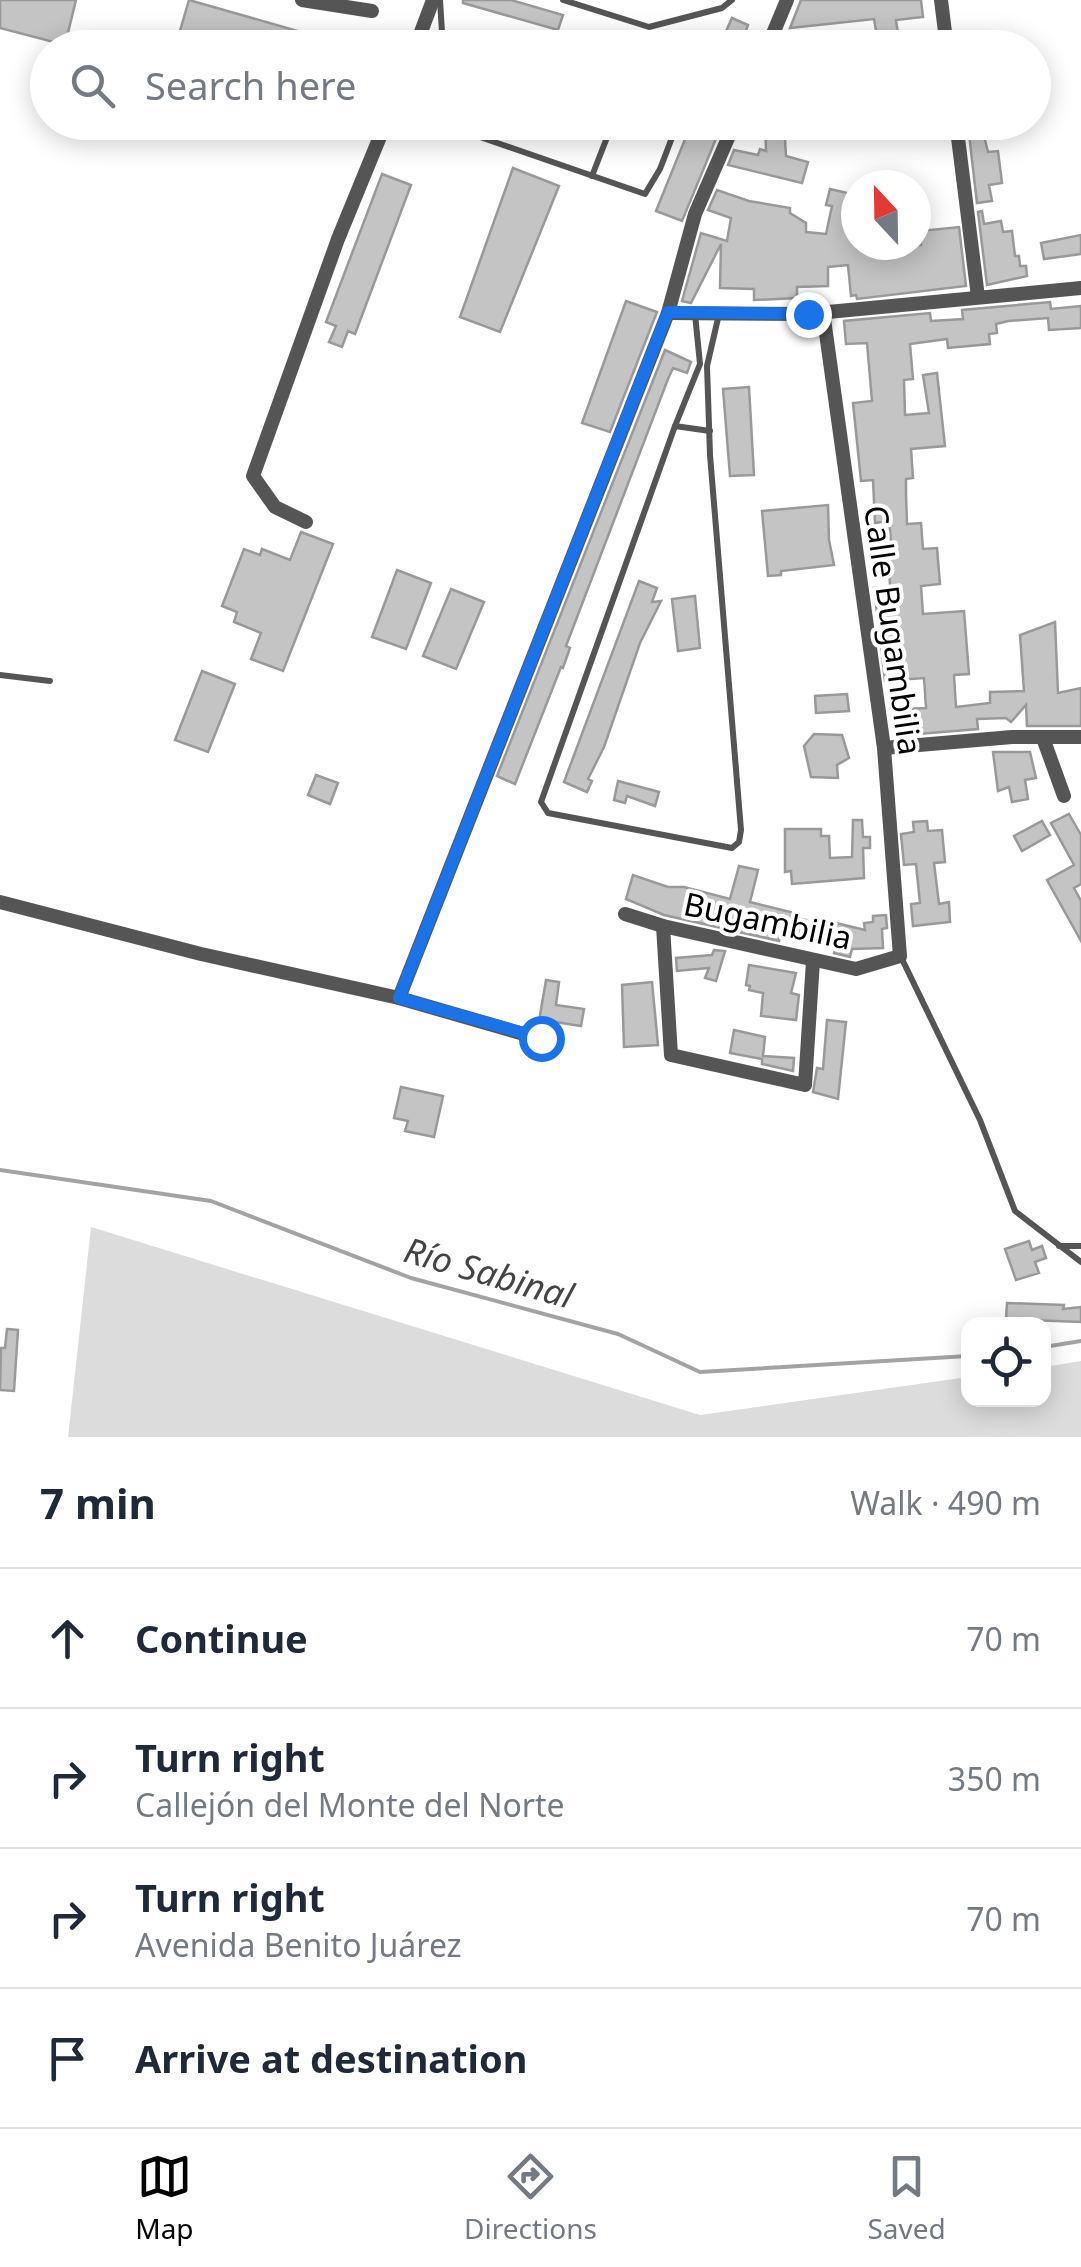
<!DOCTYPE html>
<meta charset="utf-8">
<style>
:root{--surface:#fff;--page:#f2f2f3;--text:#1f2937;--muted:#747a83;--line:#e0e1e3;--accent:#000}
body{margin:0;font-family:"Noto Sans",sans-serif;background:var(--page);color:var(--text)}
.controls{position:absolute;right:30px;bottom:30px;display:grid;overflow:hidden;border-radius:20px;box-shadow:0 5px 25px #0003}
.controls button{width:90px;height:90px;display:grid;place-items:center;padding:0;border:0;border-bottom:2px solid var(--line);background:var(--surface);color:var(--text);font:50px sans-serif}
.compass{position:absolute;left:841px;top:170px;width:90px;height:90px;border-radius:50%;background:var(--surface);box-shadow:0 5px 25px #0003;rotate:338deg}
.stop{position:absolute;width:30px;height:30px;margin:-22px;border:8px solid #1a73e8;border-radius:50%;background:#fff}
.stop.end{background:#1a73e8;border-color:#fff;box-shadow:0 2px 10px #0008}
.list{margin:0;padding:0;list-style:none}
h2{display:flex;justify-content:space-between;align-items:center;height:130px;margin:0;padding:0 40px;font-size:42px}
h2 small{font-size:32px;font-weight:400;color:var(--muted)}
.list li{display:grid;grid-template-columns:65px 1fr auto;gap:30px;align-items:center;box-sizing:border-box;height:140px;padding:0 40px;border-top:2px solid var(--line)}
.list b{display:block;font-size:38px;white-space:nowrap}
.list p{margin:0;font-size:32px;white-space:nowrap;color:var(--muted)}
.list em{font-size:32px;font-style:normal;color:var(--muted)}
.icon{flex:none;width:55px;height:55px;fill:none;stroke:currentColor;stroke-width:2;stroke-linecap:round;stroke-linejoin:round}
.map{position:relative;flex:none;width:1081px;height:1437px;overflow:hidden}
.search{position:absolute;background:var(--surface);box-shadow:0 5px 25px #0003;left:30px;right:30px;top:30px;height:110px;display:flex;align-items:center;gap:25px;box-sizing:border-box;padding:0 35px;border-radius:55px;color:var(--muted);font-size:38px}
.sheet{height:690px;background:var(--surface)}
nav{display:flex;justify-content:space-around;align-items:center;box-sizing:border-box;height:140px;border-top:2px solid var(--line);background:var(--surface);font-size:28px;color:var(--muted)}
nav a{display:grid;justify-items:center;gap:5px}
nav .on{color:var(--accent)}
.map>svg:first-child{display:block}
.green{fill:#dcdcdc}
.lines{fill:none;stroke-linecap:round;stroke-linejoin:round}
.stream{stroke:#a3a3a3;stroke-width:4}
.building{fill:#c4c4c4;stroke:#999;stroke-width:2.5}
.service{stroke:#555;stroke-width:6}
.minor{stroke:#555;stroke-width:14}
.route{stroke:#1a73e8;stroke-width:12}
.labels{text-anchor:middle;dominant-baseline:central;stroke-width:8;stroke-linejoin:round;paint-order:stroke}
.street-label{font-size:32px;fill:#000;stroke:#fff}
.water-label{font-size:35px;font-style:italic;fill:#444;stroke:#fff}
</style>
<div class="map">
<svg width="1081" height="1437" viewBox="0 0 1081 1437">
<rect width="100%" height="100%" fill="#fff"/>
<path class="green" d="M91 1227 700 1415 968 1377V1400H1044V1367L1081 1361V1437H68Z"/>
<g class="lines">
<g class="stream">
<path d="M0 1170 211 1201 411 1278 618 1334 700 1372 968 1356"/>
<path d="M1044 1347 1081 1341"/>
</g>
</g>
<g class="building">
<path d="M0 0H76L65 45 0 28Z"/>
<path d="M189 0 343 44 342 48H175Z"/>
<path d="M463 0H511L563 15 558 30 463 3Z"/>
<path d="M801 0H921L923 17 896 20 900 48H879L874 19 790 28Z"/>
<path d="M732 18 748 25 740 48H728L701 36V34L724 36Z"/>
<path d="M692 122H723L682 221 656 211Z"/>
<path d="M765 122H784L786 156 808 162 802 183 728 165 734 150 758 155 760 149 766 151Z"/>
<path d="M983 132 988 152 998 151 1002 183 989 185 992 201 977 203 969 134Z"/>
<path d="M513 168 559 186 500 332 460 317Z"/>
<path d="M382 174 411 185 355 334 348 331 342 347 329 342 336 326 326 322Z"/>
<path d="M830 189 856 195V245H921L920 231 959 227 966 286 857 299 856 295 851 296 848 265 828 267V286L797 287V298L754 300V289L720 288 721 244 691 303 682 301 701 233 727 241 731 218 708 210 717 190 749 201 790 208V213L806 223V232L826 234 832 206 826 205Z"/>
<path d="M982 211 984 224 1001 221 1003 232 1012 231 1015 256H1019L1020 266H1026L1027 276 987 285 978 212Z"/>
<path d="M1081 235V254L1044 259 1041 243Z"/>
<path d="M626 301 657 312 610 432 582 423Z"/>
<path d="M1050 302 1051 309 1081 306V328L1049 330 1048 318 1008 321 996 324 997 333 989 334 990 344 948 348 947 339 910 344 913 379 904 380 905 415 929 413 923 375 937 373 945 446 911 449 913 478 906 479V494L907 524 921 523 923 549 937 548 940 584 921 586 923 614 964 611 969 674 954 675 956 707 990 703V692L1024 691 1020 635 1055 622 1058 693 1081 688V726H1027L1026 705 1011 722 1006 718 977 719 978 729 907 735 906 709 926 708 924 678 885 681 874 588 890 587 889 563H884L883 553 892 552 889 521 875 523 873 480 861 481 853 403 872 401 867 343 846 344 844 321 930 313 931 321 963 319 962 310Z"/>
<path d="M665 350 691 362 687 373 673 368 668 379 566 646 570 648 563 668 561 667 515 784 497 776Z"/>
<path d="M749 387 754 475 730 476 723 389Z"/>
<path d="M828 505 829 540 834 565 781 571V575L768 576 762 511Z"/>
<path d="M301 532 333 544 283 671 251 659 261 633 234 622 237 612 222 606 244 549 260 555 262 549 290 560Z"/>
<path d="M397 570 431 583 406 649 372 637Z"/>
<path d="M639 581 657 588 652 602 661 601 640 643 604 747 588 779 592 781 587 792 564 782Z"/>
<path d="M451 589 484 602 456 669 423 656Z"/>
<path d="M695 596 700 648 678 651 672 599Z"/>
<path d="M202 671 235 684 208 752 175 740Z"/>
<path d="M847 694 849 711 816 713 815 696Z"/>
<path d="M814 734 842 735 849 758 837 765 838 778 811 777 804 746Z"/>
<path d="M993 752H1030L1036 778 1025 780 1028 799 1012 802 1009 787 998 791Z"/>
<path d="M316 775 338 783 330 804 308 795Z"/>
<path d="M618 781 659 792 655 806 627 796 625 803 614 800Z"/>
<path d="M1069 814 1081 835V884L1074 888 1081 901V941L1047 880 1074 865 1051 823Z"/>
<path d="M853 820H862L863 837H870V848H863L864 878 792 884 791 871 785 872V829H821V836H829L830 858 852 857Z"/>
<path d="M927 821 928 831 942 830 945 862 934 863 939 904 949 902 950 922 913 926 911 904 920 903 916 864 904 865 901 834 914 832 913 822Z"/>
<path d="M1042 821 1050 835 1022 851 1014 836Z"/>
<path d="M739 866 758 870 750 902 794 913 793 917 806 920 804 941 780 936 779 941 664 915 626 899 633 875 668 887H684L730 899Z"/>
<path d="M886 915 887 928 882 929 883 948 852 949 850 957 834 953 836 946 824 942 829 926 834 928 836 923 865 930 864 923 873 922V916Z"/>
<path d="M714 950 725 951 716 981 705 978 709 968 677 971 676 958 712 955Z"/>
<path d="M749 965 796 973 791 993 799 995 796 1020 761 1016 763 993 749 990 750 986 746 985Z"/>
<path d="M546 980 559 982 556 1005 584 1009 581 1026 555 1022 553 1036 538 1027Z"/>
<path d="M652 982 658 1045 624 1047 622 985Z"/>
<path d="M827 1020 846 1022 838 1099 813 1092 817 1068 823 1069Z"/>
<path d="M734 1030 765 1037 763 1056 794 1058 793 1071 762 1064V1059L730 1053Z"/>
<path d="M401 1087 443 1096 434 1137 405 1131 408 1121 394 1118Z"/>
<path d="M1029 1241 1032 1250 1042 1246 1046 1258 1035 1262 1039 1273 1016 1280 1005 1249Z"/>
<path d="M1007 1303 1064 1305 1063 1309 1081 1307V1322L1006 1319Z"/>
<path d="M7 1329 18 1330 14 1391 0 1390 1 1348H5Z"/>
</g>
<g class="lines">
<g class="service">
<path d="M440 0 443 48"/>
<path d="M563 0 649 27 722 8 732 0"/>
<path d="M455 122 457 129 645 194 660 169 678 122"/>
<path d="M592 176 613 122"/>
<path d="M695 314 700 364 675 426 541 802 548 813 732 848 739 842 741 830 710 455 707 366 719 314"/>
<path d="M675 426 710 431"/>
<path d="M0 675 50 681"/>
<path d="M901 957 980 1120 1015 1211 1081 1262"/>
<path d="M1059 1246H1081"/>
</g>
<g class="minor">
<path d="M302 0 372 11"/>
<path d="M941 0 947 48"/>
<path d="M415 48 433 0"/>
<path d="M767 48 787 0"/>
<path d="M956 122 978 297"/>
<path d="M668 313 807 314 1081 288"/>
<path d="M306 522 275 507 253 476 338 239 386 122"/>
<path d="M1043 738 1064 796"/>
<path d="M884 748 1012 737H1081"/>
<path d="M0 902 201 954 399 998 541 1039"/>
<path d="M625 914 663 926 856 969 900 956 884 748 823 312"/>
<path d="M663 926 671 1055 805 1085 813 961"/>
<path d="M399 998 668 313 695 214 735 122"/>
</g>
</g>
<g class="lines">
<path class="route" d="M541 1038 399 998 668 312 808 314"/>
</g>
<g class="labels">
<g class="street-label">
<text transform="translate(894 630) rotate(82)">Calle Bugambilia</text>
<text transform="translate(768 920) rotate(12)">Bugambilia</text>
</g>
<g class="water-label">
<text transform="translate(489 1272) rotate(16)">Río Sabinal</text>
</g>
</g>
</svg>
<div class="controls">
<button><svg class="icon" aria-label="locate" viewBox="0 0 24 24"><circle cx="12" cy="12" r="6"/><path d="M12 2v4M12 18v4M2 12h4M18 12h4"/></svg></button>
</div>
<svg class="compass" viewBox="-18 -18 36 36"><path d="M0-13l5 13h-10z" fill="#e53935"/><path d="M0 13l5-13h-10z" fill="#747a83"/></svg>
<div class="stop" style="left:541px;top:1038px"></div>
<div class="stop end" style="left:808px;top:314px"></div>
<div class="search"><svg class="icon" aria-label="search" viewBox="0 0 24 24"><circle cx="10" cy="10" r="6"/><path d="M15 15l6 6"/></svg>Search here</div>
</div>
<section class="sheet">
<h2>7 min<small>Walk · 490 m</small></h2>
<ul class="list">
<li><svg class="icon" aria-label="ahead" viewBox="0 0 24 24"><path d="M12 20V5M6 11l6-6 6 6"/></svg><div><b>Continue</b></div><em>70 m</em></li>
<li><svg class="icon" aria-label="right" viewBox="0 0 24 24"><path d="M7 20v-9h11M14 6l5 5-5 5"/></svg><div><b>Turn right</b><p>Callejón del Monte del Norte</p></div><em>350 m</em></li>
<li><svg class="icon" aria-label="right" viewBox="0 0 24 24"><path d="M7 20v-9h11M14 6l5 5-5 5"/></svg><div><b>Turn right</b><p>Avenida Benito Juárez</p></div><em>70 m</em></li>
<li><svg class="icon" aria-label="arrive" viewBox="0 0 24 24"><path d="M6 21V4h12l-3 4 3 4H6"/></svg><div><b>Arrive at destination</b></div></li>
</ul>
</section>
<nav>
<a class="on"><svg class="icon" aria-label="map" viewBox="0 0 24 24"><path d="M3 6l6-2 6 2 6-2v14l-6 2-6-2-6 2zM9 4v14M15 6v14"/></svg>Map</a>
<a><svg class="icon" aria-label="directions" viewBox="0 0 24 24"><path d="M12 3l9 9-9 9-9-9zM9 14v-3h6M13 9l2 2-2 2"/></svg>Directions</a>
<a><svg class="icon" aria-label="saved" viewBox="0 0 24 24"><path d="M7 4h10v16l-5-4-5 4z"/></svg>Saved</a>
</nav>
